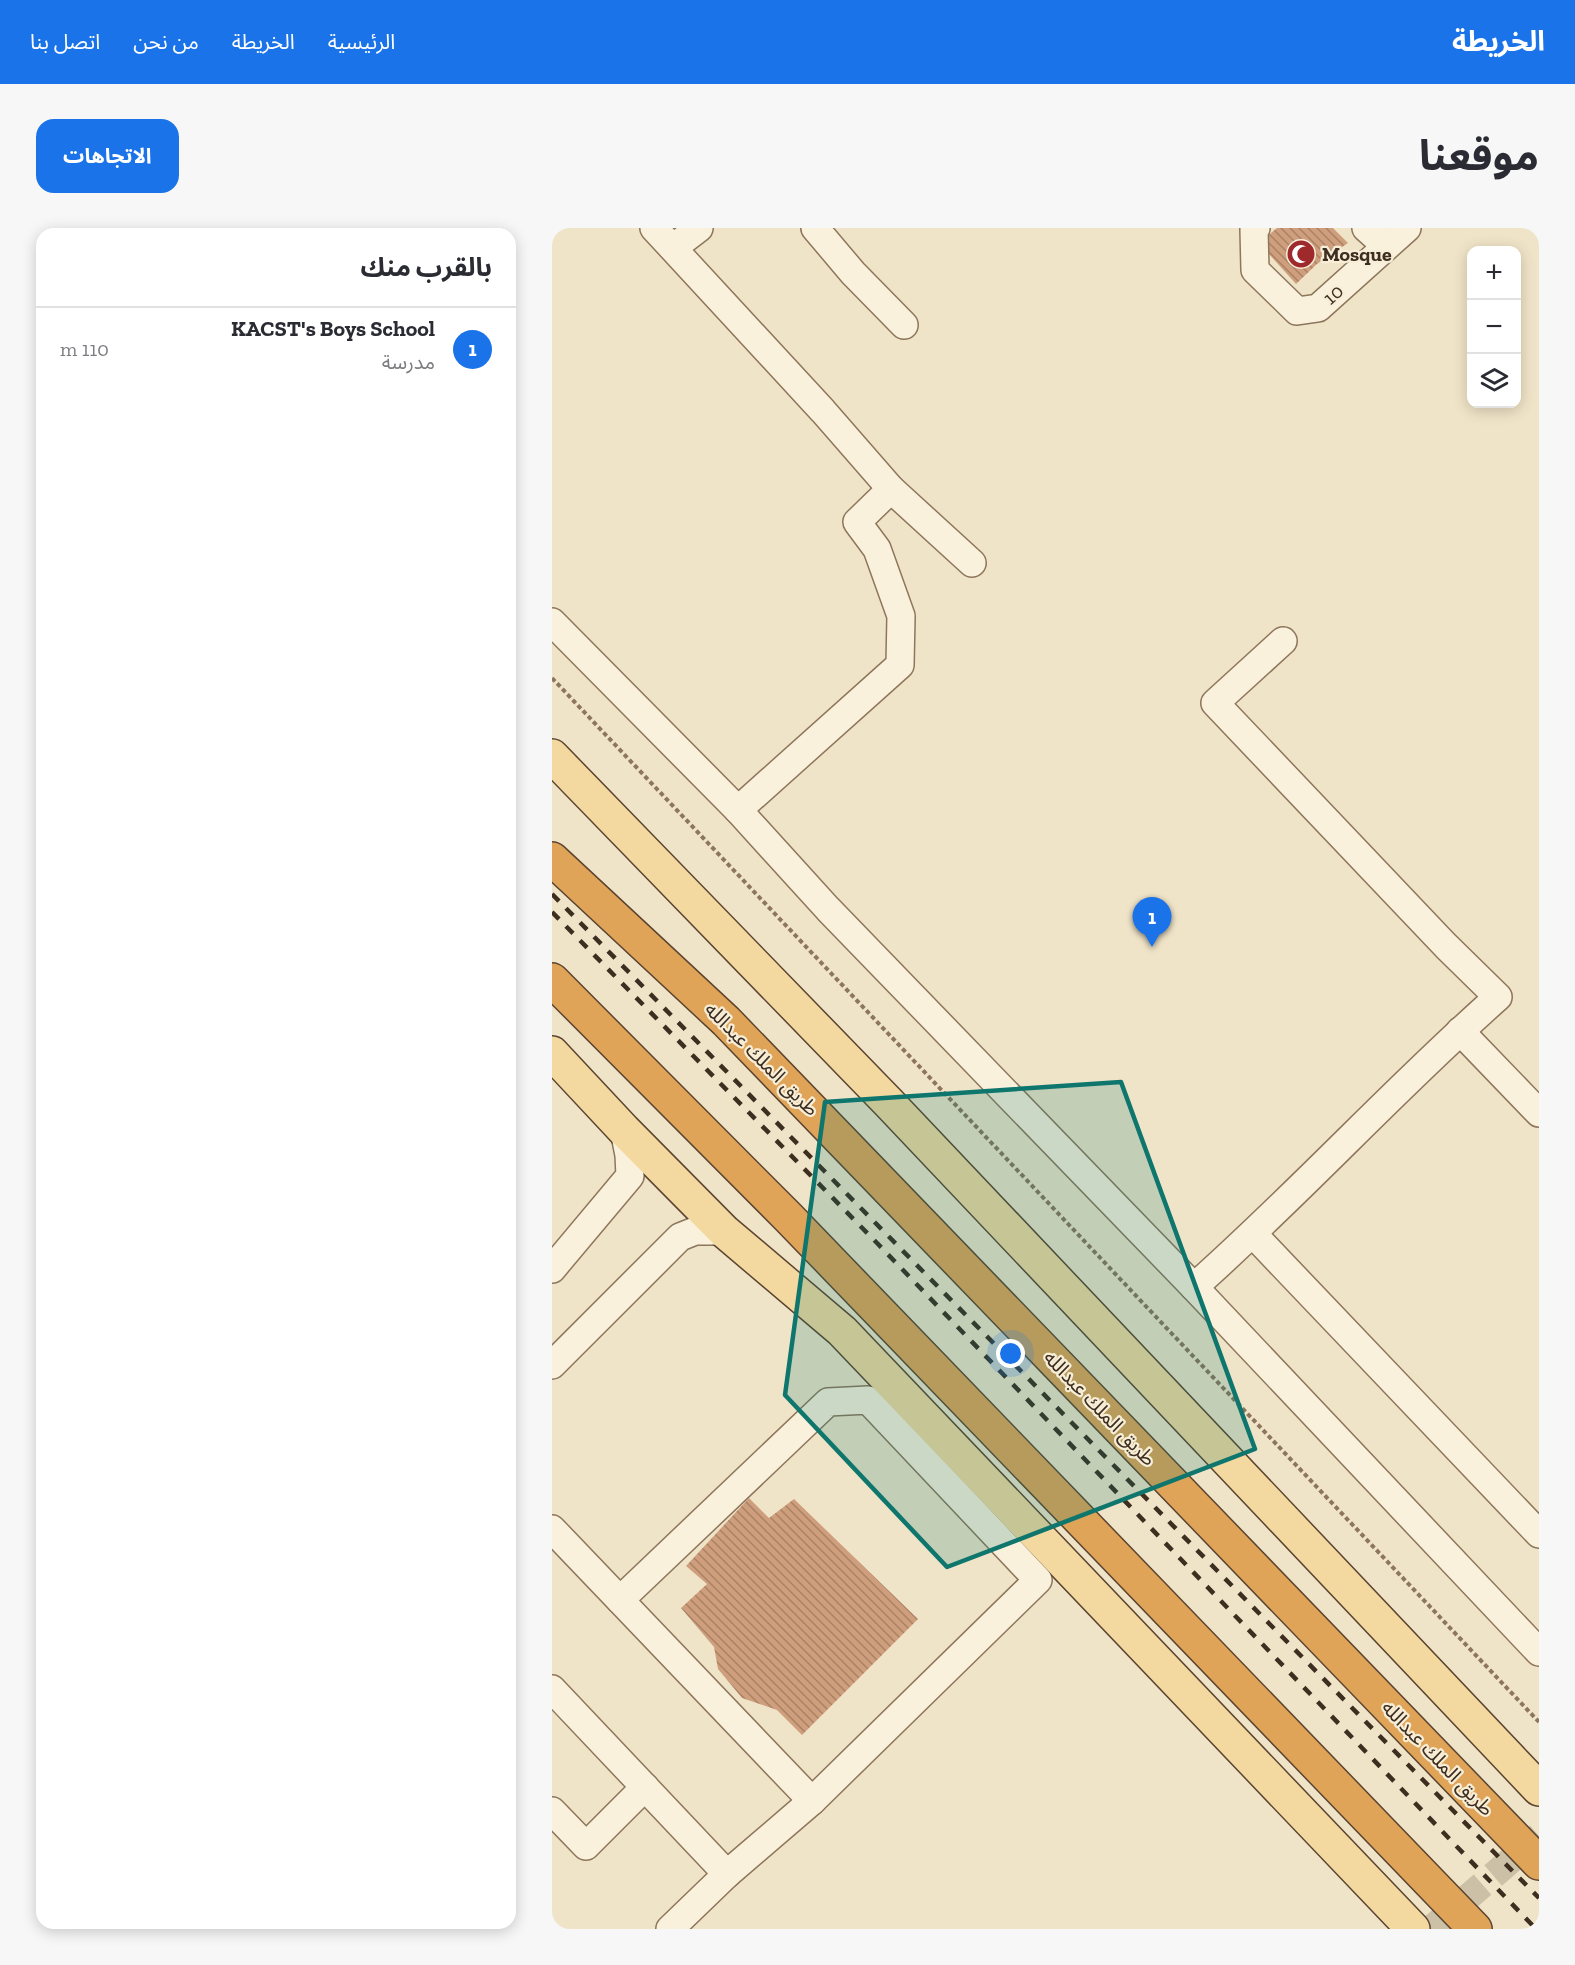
<!DOCTYPE html>
<html lang="ar">
<meta charset="utf-8">
<style>
:root{--surface:#fff;--page:#f7f7f7;--text:#2b2b33;--muted:#7c7c81;--line:#e1e1e2;--accent:#1a73e8}
body{margin:0;font-family:"Zilla Slab","Noto Sans Arabic",serif;background:var(--page);color:var(--text);direction:rtl}
.controls{position:absolute;right:18px;top:18px;display:grid;overflow:hidden;border-radius:12px;box-shadow:0 3px 15px #0003}
.controls button{width:54px;height:54px;display:grid;place-items:center;padding:0;border:0;border-bottom:2px solid var(--line);background:var(--surface);color:var(--text);font:30px sans-serif}
.you{position:absolute;left:459px;top:1126px;width:21px;height:21px;margin:-15px;border:4px solid #fff;border-radius:50%;background:#1a73e8;box-shadow:0 0 0 9px #1a73e833}
.badge{display:grid;place-items:center;width:39px;height:39px;border-radius:50%;background:var(--accent);color:#fff;font-size:20px;font-weight:700}
.pin{position:absolute;translate:-50% -50px;filter:drop-shadow(0 2px 3px #0008)}
.pin::after{content:'';position:absolute;top:32px;width:21px;height:18px;background:inherit;clip-path:polygon(0 0,100% 0,50% 100%)}
.list{margin:0;padding:0;list-style:none}
h2{display:flex;justify-content:space-between;align-items:center;height:78px;margin:0;padding:0 24px;font-size:26px}
h2 small{font-size:20px;font-weight:400;color:var(--muted)}
.list li{display:grid;grid-template-columns:39px 1fr auto;gap:18px;align-items:center;box-sizing:border-box;height:84px;padding:0 24px;border-top:2px solid var(--line)}
.list b{display:block;font-size:22px;white-space:nowrap}
.list p{margin:0;font-size:20px;white-space:nowrap;color:var(--muted)}
.list em{font-size:20px;font-style:normal;color:var(--muted)}
.icon{flex:none;width:33px;height:33px;fill:none;stroke:currentColor;stroke-width:2;stroke-linecap:round;stroke-linejoin:round}
.map{position:relative;flex:none;width:987px;height:1701px;overflow:hidden;direction:ltr;border-radius:18px}
header{display:flex;align-items:center;gap:36px;box-sizing:border-box;height:84px;padding:0 30px;background:var(--accent);color:#fff}
header strong{font-size:28px}
nav{display:flex;gap:33px;margin-inline-start:auto;font-size:21px}
.intro{display:flex;align-items:center;justify-content:space-between;box-sizing:border-box;height:144px;padding:0 36px}
h1{margin:0;font-size:42px}
.button{padding:15px 27px;border-radius:18px;background:var(--accent);color:#fff;font-size:21px;font-weight:700}
main{display:flex;gap:36px;padding:0 36px}
aside{flex:1;background:var(--surface);border-radius:18px;box-shadow:0 3px 15px #0003}
.map>svg:first-child{display:block}
.building{fill:url(#building-back-hatch)}
.lines{fill:none;stroke-linecap:round;stroke-linejoin:round}
.minor-tunnel{stroke:#ccc0a6;stroke-width:27;stroke-dasharray:27 14;stroke-linecap:butt}
.minor-casing{stroke:#8d765c;stroke-width:30}
.major-casing{stroke:#5b4430;stroke-width:36}
.highway-casing{stroke:#5b4430;stroke-width:36}
.path{stroke:#8d765c;stroke-width:4;stroke-dasharray:4.5 3;stroke-linecap:butt}
.minor{stroke:#faf1dc;stroke-width:27}
.major{stroke:#f3d9a0;stroke-width:33}
.highway{stroke:#e0a458;stroke-width:33}
.rail{stroke:#3d2e20;stroke-width:4.5;stroke-dasharray:10 10;stroke-linecap:butt}
.marked{fill:#0f766e;fill-opacity:0.2;stroke:#0f766e;stroke-width:4.5;stroke-linejoin:round}
.labels{text-anchor:middle;dominant-baseline:central;stroke-width:4.5;stroke-linejoin:round;paint-order:stroke}
.poi-label{font-size:20px;font-weight:bold;fill:#3d2e20;stroke:#f7eed8;text-anchor:start}
.street-label{font-size:20px;fill:#3d2e20;stroke:#f7eed8}
</style>
<header>
<strong>الخريطة</strong>
<nav><a>الرئيسية</a><a>الخريطة</a><a>من نحن</a><a>اتصل بنا</a></nav>
</header>
<div class="intro"><h1>موقعنا</h1><a class="button">الاتجاهات</a></div>
<main>
<div class="map">
<svg width="987" height="1701" viewBox="0 0 987 1701">
<defs>
<pattern id="building-back-hatch" width="6" height="6" patternUnits="userSpaceOnUse" patternTransform="scale(1.5)"><rect width="6" height="6" fill="#cf9f7d"/><path d="M-1 5l2 2M0 0l6 6M5-1l2 2" fill="none" stroke="#a98266"/></pattern>
</defs>
<rect width="100%" height="100%" fill="#f0e4c8"/>
<g class="building">
<path d="M725 0H781L796 15 765 36 744 56 707 15Z"/>
<path d="M197 1270 217 1290 242 1271 366 1391 250 1507 225 1482 190 1470 166 1441 162 1419 129 1380 155 1356 134 1338Z"/>
</g>
<g class="lines">
<path class="minor-tunnel" d="M879 1701 987 1608"/>
<g class="minor-casing">
<g id="minor">
<path d="M102 0 271 183 339 261"/>
<path d="M263 0 301 45 352 97"/>
<path d="M704 0 702 2 703 42 745 83 766 80 855 0"/>
<path d="M814 0 834 18"/>
<path d="M121 20 147 0"/>
<path d="M0 394 186 582 276 681 642 1059 987 1424"/>
<path d="M186 582 348 437 349 388 325 321 305 294 339 261 420 335"/>
<path d="M908 803 987 885"/>
<path d="M701 1006 987 1306"/>
<path d="M0 1041 78 948 77 927 72 902"/>
<path d="M642 1059C747 966 841 862 946 769L894 718 663 475 731 413"/>
<path d="M0 1137 128 1009 143 1003H172"/>
<path d="M0 1301 260 1573"/>
<path d="M68 1372 276 1174 316 1172 486 1352 260 1573 175 1646 118 1701"/>
<path d="M0 1461 175 1646"/>
<path d="M0 1583 34 1618 93 1559"/>
</g>
</g>
<g class="major-casing">
<g id="major">
<path d="M0 528 337 875 987 1561"/>
<path d="M0 825 72 902 172 1003 290 1103 861 1701"/>
</g>
</g>
<g class="highway-casing">
<g id="highway">
<path d="M0 631 174 793 987 1635"/>
<path d="M0 752 236 989 923 1701"/>
</g>
</g>
<path class="path" d="M0 450 987 1494"/>
<use href="#minor" class="minor"/>
<use href="#major" class="major"/>
<use href="#highway" class="highway"/>
<g class="rail">
<path d="M0 666 987 1670"/>
<path d="M0 684 325 1015 984 1701"/>
</g>
</g>
<path class="marked" d="M569 854 703 1221 395 1339 233 1167 273 874Z"/>
<defs>
<g id="mosque-disc" transform="scale(1.5)"><circle r="9.5" fill="#9e2a2b" stroke="#f7eed8"/><path d="M3.5-4.9A6 6 0 1 0 3.5 4.9A5 5 0 1 1 3.5-4.9Z" fill="#fff"/></g>
</defs>
<g fill-rule="evenodd">
<use href="#mosque-disc" x="749" y="26"/>
</g>
<g class="labels">
<g class="poi-label">
<text x="770" y="26">Mosque</text>
</g>
<g class="street-label">
<text transform="translate(781 66) rotate(-42)">10</text>
<text transform="translate(210 831) rotate(45)">طريق الملك عبدالله</text>
<text transform="translate(548 1180) rotate(46)">طريق الملك عبدالله</text>
<text transform="translate(886 1530) rotate(46)">طريق الملك عبدالله</text>
</g>
</g>
</svg>
<div class="controls">
<button>+</button>
<button>−</button>
<button><svg class="icon" aria-label="layers" viewBox="0 0 24 24"><path d="M12 4l9 5-9 5-9-5zM3 14l9 5 9-5"/></svg></button>
</div>
<div class="you"></div>
<div class="pin badge" style="left:600px;top:719px">1</div>
</div>
<aside>
<h2>بالقرب منك<small></small></h2>
<ul class="list">
<li><span class="badge">1</span><div><b>KACST's Boys School</b><p>مدرسة</p></div><em>110 m</em></li>
</ul>
</aside>
</main>
